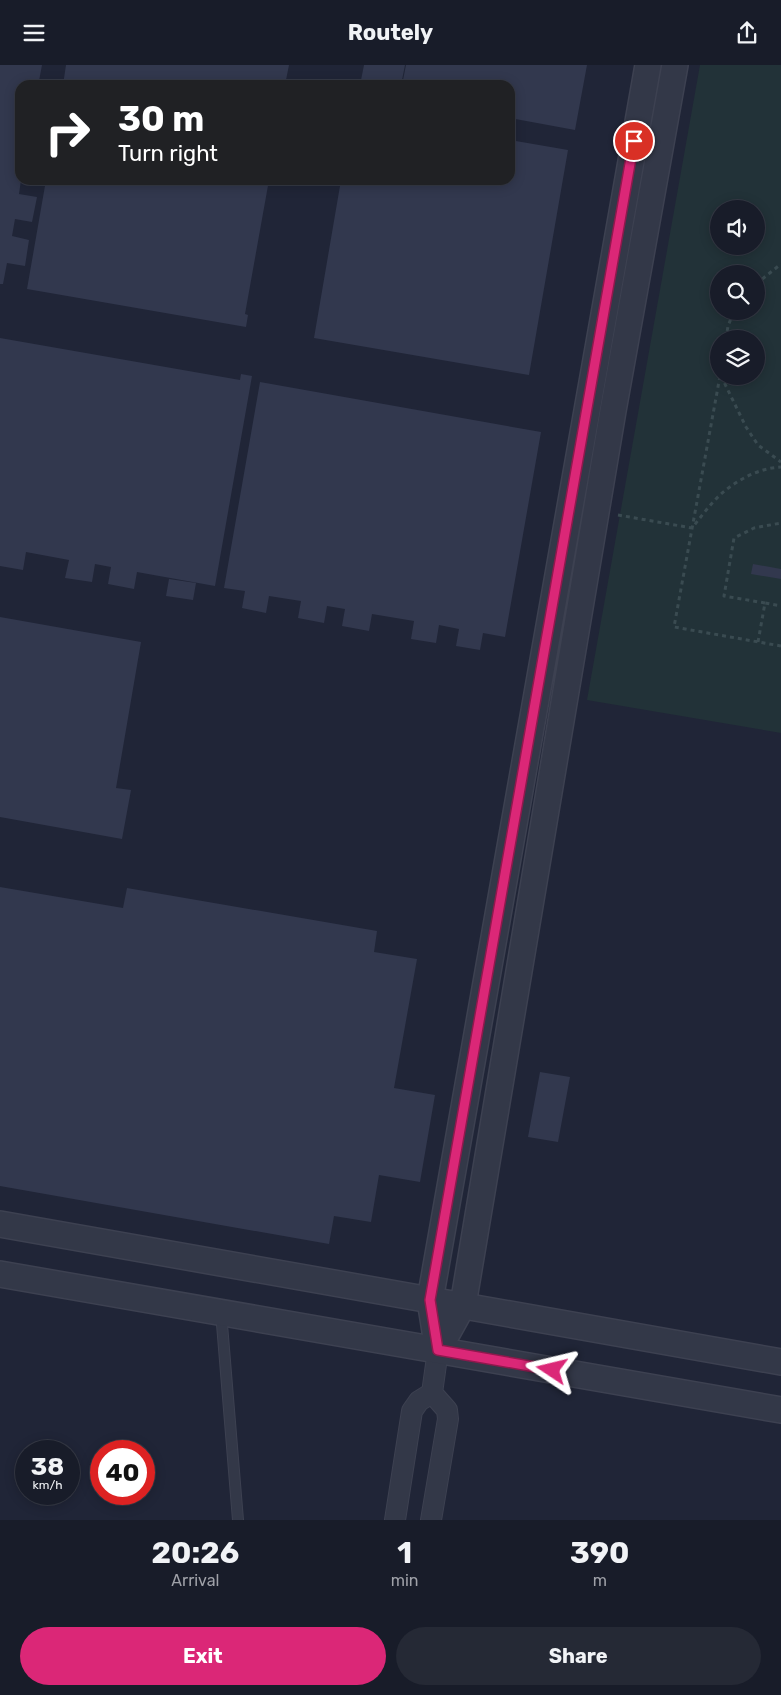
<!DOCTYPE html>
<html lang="en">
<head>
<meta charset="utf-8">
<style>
  :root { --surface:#181c29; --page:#252935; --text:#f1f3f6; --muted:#9fa1a8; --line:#363a46; --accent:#db2777 }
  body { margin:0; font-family:Rubik,sans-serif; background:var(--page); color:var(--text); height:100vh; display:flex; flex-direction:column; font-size:19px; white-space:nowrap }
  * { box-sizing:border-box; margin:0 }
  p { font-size:16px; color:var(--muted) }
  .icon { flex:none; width:28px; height:28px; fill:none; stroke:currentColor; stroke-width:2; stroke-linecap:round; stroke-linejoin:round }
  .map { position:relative; height:1455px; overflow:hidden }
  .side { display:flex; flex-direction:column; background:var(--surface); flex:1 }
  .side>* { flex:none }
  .banner { position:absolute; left:15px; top:15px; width:500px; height:105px; border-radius:15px; box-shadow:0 2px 12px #0003,0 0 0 1px var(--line); background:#202124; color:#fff; overflow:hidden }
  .tools { position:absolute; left:710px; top:135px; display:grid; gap:10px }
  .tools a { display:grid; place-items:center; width:55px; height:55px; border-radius:50%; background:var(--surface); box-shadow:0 2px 12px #0003,0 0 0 1px var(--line); font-size:25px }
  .speed { position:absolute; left:15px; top:1375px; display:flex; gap:10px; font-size:25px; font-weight:700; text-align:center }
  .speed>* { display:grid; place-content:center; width:65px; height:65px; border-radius:50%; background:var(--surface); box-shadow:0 2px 12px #0003,0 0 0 1px var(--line); line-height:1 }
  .speed small { font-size:12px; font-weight:400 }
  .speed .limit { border:8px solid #d22; background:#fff; color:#111 }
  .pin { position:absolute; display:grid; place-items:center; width:42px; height:42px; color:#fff; margin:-21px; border:2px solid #fff; border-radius:50%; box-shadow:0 1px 5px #0007 }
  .me { position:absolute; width:55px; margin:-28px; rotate:280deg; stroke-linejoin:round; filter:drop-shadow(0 0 4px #0008) }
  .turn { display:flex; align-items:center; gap:18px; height:105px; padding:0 20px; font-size:22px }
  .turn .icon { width:65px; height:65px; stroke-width:2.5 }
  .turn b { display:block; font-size:35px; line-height:42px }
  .eta { display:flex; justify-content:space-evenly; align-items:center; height:85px; text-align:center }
  .eta b { font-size:30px; font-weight:700; line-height:35px }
  .button { display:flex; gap:10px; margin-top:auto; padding:10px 20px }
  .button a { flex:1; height:58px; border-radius:30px; background:var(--accent); color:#fff; font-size:20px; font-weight:700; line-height:58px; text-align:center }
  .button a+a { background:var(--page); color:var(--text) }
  header { display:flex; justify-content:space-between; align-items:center; height:65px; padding:0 20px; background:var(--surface); font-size:22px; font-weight:700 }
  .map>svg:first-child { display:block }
  .green { fill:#223238; fill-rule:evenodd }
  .building { fill:#32384e }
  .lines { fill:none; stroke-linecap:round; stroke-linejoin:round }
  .service-casing { stroke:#3d4151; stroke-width:12 }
  .minor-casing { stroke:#3d4151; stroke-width:22 }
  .tertiary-casing { stroke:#3d4151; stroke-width:28 }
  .path { stroke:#3a4b51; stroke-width:3; stroke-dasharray:4 4; stroke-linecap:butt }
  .service { stroke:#333848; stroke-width:10 }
  .minor { stroke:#333848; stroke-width:20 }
  .tertiary { stroke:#333848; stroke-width:25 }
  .route-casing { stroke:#8e194d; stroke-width:12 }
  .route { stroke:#db2777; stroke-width:9 }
</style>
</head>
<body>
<header><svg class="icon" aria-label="menu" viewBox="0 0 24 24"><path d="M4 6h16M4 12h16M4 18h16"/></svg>Routely<svg class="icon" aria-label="share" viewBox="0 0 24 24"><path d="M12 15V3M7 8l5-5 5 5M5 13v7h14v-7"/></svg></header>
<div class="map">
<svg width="781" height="1455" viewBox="0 0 781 1455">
  <rect width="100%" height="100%" fill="#202537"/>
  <path class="green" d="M700 0H781V668L587 635ZM719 144H756V181H719ZM719 209H756V246H719ZM719 274H756V311H719Z"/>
  <path class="building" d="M0 0H42L39 16 56 19 20 20V115H21L19 129 37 132 32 157 15 154 12 171 29 175 25 201 7 198 3 219H0Z
    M66 0H289L285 20H63Z
    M364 0H405L401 20H360Z
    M406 0H587L575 65 510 53V20H402Z
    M510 75 568 85 529 310 314 273 341 115H510Z
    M46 115H269L245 249 248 250 246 262 27 224Z
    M0 273 240 315 241 309 252 311 215 521 137 507 134 524 108 519 111 502 95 499 92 517 65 513 69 495 26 487 23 505 0 501Z
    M260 317 541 367 505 572 483 568 480 585 456 581 459 564 439 560 436 578 411 574 414 556 372 549 369 566 342 561 345 544 327 541 324 558 298 553 301 536 269 531 266 548 242 543 245 526 224 523Z
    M753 499 781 504V514L751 509Z
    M169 514 196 518 193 535 166 531Z
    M0 552 141 577 116 723 131 725 122 774 0 752Z
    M0 822 123 843 127 823 377 866 374 887 417 894 394 1023 435 1030 420 1117 379 1110 371 1157 334 1151 329 1179 0 1121Z
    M540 1007 570 1012 558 1077 528 1072Z"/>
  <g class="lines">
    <g class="service-casing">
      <path id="service" d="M221 1247 238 1455"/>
    </g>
    <g class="minor-casing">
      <path id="minor" d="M395 1455 412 1346 419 1336 432 1328
        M431 1455 448 1354 447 1345 432 1328 438 1285"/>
    </g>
    <g class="tertiary-casing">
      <path id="tertiary" d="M0 1159 781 1297
        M0 1209 781 1345
        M438 1285 463 1240 613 346 675 0
        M438 1285 430 1235 648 0"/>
    </g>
    <path class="path" d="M756 219 781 199
      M726 274 728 261 734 246
      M720 311 674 562 781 581
      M721 311 746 362 758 380 781 397
      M618 450 692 463C701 452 710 439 721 429 737 415 759 403 781 402
      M765 538 724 531 734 473 754 463 781 458
      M758 577 765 538 781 541"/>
    <use href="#service" class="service"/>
    <use href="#minor" class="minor"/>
    <use href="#tertiary" class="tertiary"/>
  </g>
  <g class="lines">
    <g class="route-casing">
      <path id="route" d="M552 1305 438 1285 430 1235 634 76"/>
    </g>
    <use href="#route" class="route"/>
  </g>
</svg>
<div class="tools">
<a><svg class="icon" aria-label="sound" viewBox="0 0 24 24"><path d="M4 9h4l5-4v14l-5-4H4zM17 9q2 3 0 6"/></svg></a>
<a><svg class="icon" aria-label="search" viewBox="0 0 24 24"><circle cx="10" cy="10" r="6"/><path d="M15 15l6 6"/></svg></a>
<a><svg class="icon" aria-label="layers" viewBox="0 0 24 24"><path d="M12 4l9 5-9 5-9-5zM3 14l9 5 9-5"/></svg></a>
</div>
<div class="speed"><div>38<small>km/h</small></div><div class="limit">40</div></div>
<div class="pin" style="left:634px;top:76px;background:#d93025"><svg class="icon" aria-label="arrive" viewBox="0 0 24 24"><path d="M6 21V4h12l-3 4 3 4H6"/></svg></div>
<svg class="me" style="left:552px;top:1305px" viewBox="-20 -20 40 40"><path d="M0-17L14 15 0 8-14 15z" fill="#db2777" stroke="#fff" stroke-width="4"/></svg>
<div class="banner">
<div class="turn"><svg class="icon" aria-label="right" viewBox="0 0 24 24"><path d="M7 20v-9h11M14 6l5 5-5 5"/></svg><div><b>30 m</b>Turn right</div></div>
</div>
</div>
<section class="side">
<div class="eta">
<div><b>20:26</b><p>Arrival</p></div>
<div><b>1</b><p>min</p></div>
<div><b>390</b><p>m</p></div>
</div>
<div class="button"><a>Exit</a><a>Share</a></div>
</section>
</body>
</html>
